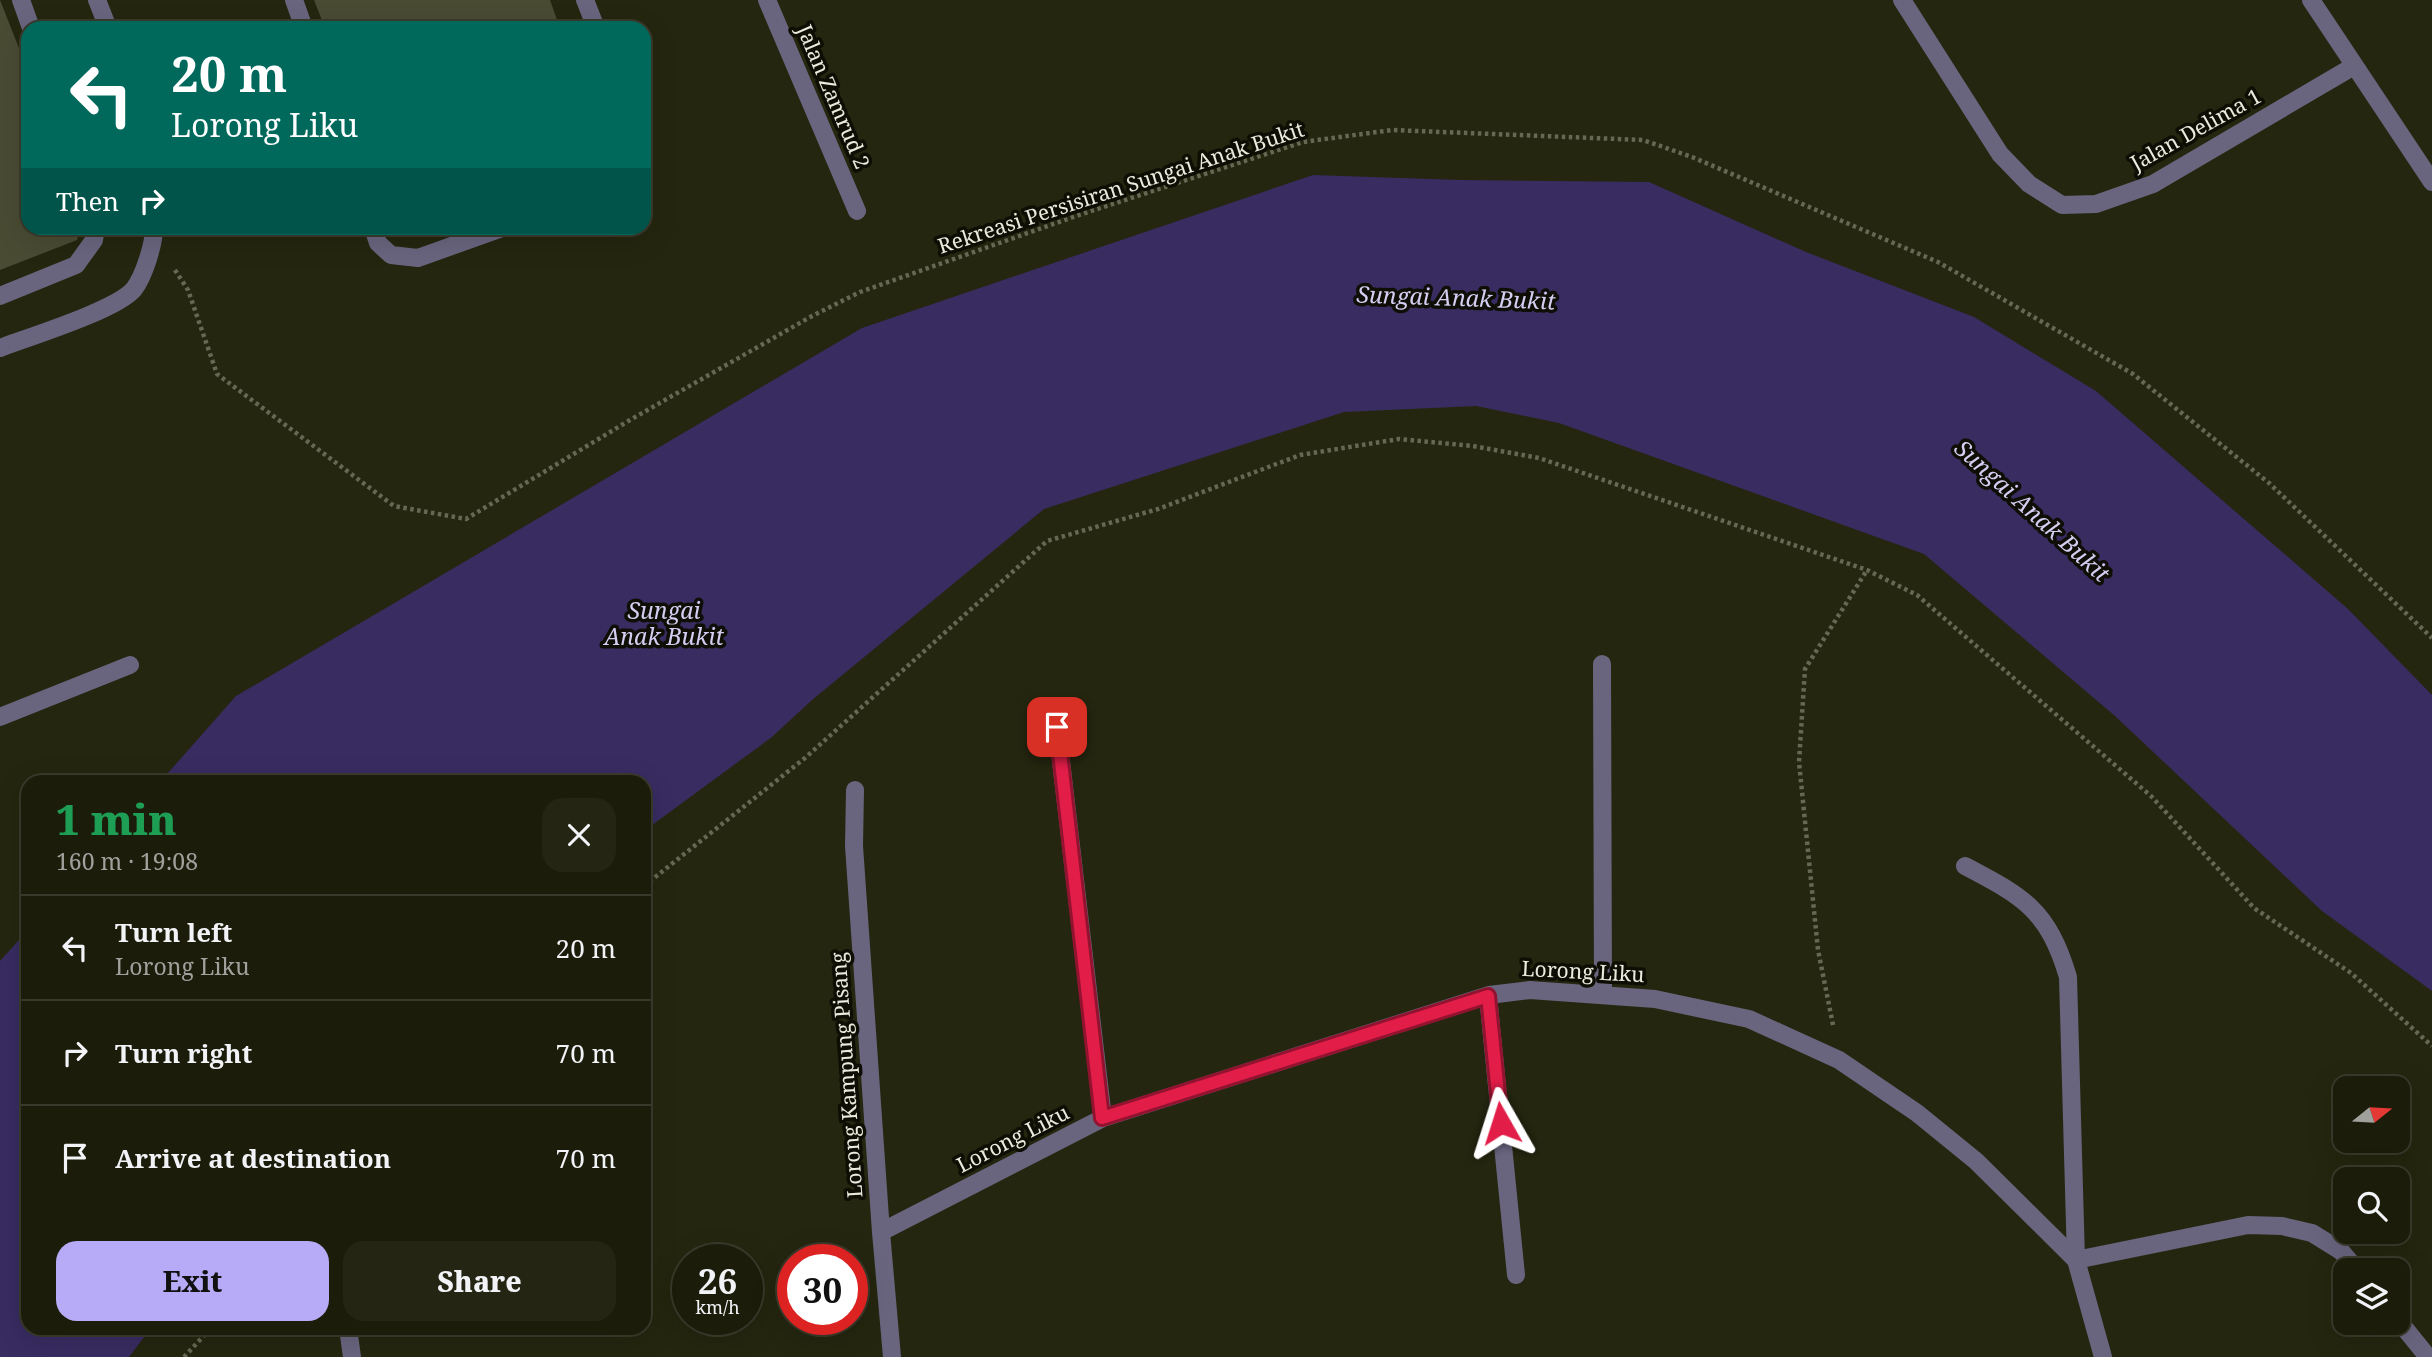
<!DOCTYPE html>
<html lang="en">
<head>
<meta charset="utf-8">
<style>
  :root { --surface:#1c1c0b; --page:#252514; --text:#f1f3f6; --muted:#a0a19d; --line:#3a3a2c; --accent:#b7abf7 }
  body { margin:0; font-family:"Noto Serif",serif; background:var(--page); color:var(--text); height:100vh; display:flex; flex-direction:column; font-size:26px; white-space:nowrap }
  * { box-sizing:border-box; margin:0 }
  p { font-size:23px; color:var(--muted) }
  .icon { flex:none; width:38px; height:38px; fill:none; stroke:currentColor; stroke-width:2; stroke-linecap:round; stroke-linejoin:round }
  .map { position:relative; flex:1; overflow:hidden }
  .panel { position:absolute; left:21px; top:775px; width:630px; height:560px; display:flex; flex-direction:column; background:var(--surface); border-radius:21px; box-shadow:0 7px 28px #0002,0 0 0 2px var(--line) }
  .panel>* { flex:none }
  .banner { position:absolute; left:21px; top:21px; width:630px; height:214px; border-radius:21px; box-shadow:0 7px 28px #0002,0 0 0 2px var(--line); background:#00695c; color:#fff; overflow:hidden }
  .needle { width:46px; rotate:72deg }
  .controls { position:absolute; left:2333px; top:1076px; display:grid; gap:14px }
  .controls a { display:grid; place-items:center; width:77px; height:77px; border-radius:14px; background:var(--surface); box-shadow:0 7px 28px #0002,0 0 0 2px var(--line); font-size:35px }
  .speed { position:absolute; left:672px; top:1244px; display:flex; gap:14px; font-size:35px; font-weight:700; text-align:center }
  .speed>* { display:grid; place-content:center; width:91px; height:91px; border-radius:50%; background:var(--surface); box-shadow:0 7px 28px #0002,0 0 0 2px var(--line); line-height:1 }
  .speed small { font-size:18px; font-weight:400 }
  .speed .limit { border:10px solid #d22; background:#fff; color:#111 }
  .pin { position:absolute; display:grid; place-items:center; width:60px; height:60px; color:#fff; margin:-30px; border-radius:14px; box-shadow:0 4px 10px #0006 }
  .me { position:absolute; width:77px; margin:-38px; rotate:354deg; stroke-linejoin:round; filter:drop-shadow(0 0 5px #0008) }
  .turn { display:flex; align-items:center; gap:24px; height:147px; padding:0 35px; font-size:32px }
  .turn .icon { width:91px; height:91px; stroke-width:2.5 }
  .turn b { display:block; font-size:49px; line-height:60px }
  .then { display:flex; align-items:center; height:66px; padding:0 35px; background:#0003; gap:14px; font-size:26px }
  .round { display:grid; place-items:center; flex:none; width:74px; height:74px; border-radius:21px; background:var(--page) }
  .summary { display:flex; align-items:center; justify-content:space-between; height:119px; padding:0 35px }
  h1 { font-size:42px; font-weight:800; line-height:52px; color:#1e9e55 }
  .cta { display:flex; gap:14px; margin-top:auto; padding:14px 35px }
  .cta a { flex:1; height:80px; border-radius:21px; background:var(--accent); color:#111; font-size:28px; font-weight:800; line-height:80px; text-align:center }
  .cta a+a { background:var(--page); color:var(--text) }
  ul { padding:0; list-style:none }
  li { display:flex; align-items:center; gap:21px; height:105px; padding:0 35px; border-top:2px solid var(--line) }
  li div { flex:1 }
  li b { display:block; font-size:26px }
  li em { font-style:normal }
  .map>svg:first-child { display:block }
  .water { fill:#382c61 }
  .building { fill:#4a4b33 }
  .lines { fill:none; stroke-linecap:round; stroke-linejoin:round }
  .path { stroke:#676854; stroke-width:4.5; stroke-dasharray:3.5 3.5; stroke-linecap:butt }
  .service { stroke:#69657f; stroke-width:18 }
  .minor { stroke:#69657f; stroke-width:18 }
  .route-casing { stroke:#92132f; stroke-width:18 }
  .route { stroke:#e11d48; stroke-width:12 }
  .labels { text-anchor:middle; stroke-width:7; stroke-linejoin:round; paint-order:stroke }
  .street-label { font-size:21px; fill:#eaebdd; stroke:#0e0e05 }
  .water-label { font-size:23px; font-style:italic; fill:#d4cff2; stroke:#0e0e05 }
</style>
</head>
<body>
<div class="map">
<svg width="2432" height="1357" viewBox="0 0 2432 1357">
  <rect width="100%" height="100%" fill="#25260f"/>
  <path class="water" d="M1313 175 1460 180 1649 182 1806 252 1974 317 2096 391 2348 609 2432 695V991L2322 911 2115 716 1924 554 1559 423 1476 406 1344 412 1044 509 812 700 772 737 644 831V782H160L236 696 862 328Z
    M28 930V1328H151L129 1357H0V961Z"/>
  <path class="building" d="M0 0 28 71V228H80L77 240 0 270Z
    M314 0H550L560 28H325Z"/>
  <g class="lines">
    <path class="path" d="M175 270 188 290 217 374 394 506 466 519 630 420 812 316 860 292 1079 215 1303 142 1392 130 1643 140 1692 157 1938 262 2133 374 2269 483 2432 638
      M644 886 805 758 1047 541 1158 509 1300 455 1399 439 1473 446 1539 458 1867 570 1917 595 2151 796 2254 908 2351 973 2432 1046
      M1833 1025 1818 950 1799 762 1805 669 1867 570
      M184 1357 211 1328"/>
    <path class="service" d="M294 0 304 28
      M585 0 596 28
      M373 228 378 243 391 255 418 258 502 228"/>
    <path class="minor" d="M21 0 31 28
      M97 0 108 28
      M767 0 857 211
      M1902 0 2000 154 2029 184 2062 205 2096 204 2153 184 2354 66
      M2311 0 2432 182
      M0 296 76 265 94 240 96 228
      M0 348C29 337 117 310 134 289 144 276 154 244 154 228
      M1602 664 1603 995
      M0 717 130 665
      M1057 727 1103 1118
      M855 790 854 846 881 1232 892 1357
      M1965 866C2024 897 2048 910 2068 977L2076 1260 2103 1357
      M1488 996 1516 1275
      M881 1232 1103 1118 1489 995 1530 990 1655 999 1749 1019 1839 1060 1917 1113 1976 1161 2076 1260
      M2076 1260 2248 1225 2282 1226 2312 1233 2341 1251 2357 1270
      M2398 1320 2428 1357
      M348 1328 352 1357"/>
  </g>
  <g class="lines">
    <g class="route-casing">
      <path id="route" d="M1057 727 1102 1118 1488 996 1501 1123"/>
    </g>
    <use href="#route" class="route"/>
  </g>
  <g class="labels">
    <g class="street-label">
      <text transform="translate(833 97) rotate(67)" y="7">Jalan Zamrud 2</text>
      <text transform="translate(2196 130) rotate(-29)" y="7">Jalan Delima 1</text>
      <text transform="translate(1121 188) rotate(-18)" y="7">Rekreasi Persisiran Sungai Anak Bukit</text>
      <text transform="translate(1583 972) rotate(3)" y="7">Lorong Liku</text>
      <text transform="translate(847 1075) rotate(-94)" y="7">Lorong Kampung Pisang</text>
      <text transform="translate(1013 1139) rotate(-27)" y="7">Lorong Liku</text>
    </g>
    <g class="water-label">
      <text transform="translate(1456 298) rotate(2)" y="8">Sungai Anak Bukit</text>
      <text transform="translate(2032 511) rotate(42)" y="8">Sungai Anak Bukit</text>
      <text x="664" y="619">Sungai<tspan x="664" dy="26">Anak Bukit</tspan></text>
    </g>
  </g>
</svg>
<div class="controls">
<a><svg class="needle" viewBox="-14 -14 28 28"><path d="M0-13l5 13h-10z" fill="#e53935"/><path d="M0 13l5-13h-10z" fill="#a0a19d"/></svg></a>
<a><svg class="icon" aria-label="search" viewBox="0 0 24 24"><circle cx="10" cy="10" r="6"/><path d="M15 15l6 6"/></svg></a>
<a><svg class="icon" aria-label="layers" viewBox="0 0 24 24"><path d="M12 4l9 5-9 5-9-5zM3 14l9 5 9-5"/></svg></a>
</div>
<div class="speed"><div>26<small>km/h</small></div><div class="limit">30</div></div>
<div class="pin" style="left:1057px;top:727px;background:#d93025"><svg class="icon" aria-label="arrive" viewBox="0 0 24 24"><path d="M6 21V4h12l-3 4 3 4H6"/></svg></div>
<svg class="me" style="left:1501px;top:1123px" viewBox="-20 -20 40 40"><path d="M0-17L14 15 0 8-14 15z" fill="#e11d48" stroke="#fff" stroke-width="4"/></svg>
<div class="banner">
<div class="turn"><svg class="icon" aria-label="left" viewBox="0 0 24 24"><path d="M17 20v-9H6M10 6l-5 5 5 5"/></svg><div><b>20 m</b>Lorong Liku</div></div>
<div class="then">Then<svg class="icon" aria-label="right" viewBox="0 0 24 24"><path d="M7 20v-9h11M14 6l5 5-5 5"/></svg></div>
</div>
<section class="panel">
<div class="summary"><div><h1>1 min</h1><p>160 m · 19:08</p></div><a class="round"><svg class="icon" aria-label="close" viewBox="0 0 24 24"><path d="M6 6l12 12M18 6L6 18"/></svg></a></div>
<ul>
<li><svg class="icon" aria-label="left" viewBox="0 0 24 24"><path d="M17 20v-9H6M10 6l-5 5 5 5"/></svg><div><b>Turn left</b><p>Lorong Liku</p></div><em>20 m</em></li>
<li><svg class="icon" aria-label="right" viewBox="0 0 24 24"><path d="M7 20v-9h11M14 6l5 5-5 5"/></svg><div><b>Turn right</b></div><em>70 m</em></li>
<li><svg class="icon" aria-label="arrive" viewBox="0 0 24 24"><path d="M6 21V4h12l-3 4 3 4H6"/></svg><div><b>Arrive at destination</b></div><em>70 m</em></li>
</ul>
<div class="cta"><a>Exit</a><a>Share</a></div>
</section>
</div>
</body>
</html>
